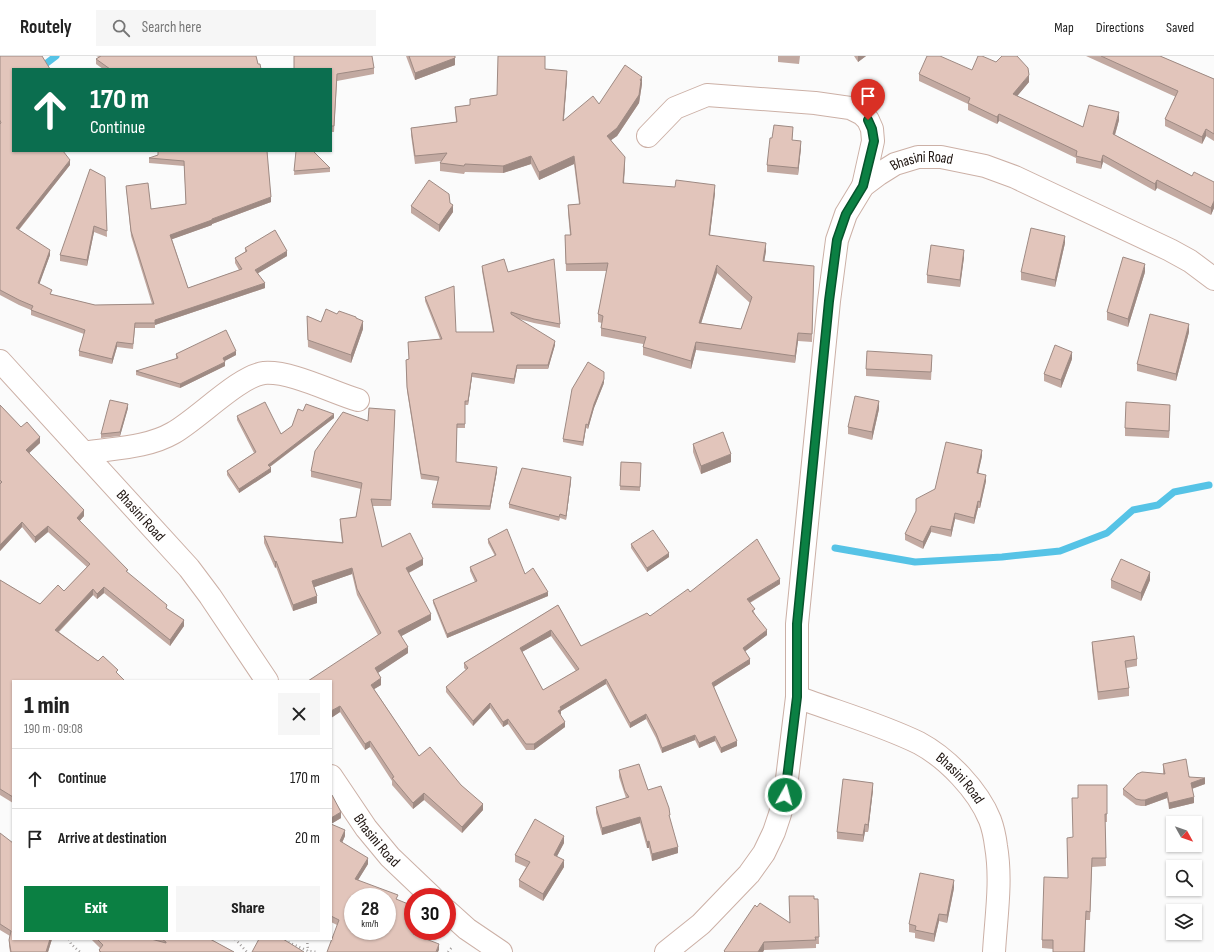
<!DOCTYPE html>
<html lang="en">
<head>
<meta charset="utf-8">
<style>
  :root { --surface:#fff; --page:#f6f6f6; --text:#222; --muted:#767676; --line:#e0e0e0; --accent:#0b8043 }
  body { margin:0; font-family:"Sofia Sans Condensed",sans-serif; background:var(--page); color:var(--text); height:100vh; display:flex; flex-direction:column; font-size:15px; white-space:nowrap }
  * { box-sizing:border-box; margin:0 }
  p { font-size:13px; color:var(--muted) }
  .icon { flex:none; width:22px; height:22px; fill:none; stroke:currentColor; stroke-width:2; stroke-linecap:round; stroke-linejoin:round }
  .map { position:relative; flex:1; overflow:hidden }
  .panel { position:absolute; left:12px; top:624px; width:320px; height:260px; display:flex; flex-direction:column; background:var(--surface); border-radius:0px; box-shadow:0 1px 3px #0004 }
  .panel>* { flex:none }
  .hud { position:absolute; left:12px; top:12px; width:320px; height:84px; border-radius:0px; box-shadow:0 1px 3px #0004; background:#0b6e4f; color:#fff; overflow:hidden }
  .needle { width:26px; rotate:130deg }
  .buttons { position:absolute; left:1166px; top:760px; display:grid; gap:8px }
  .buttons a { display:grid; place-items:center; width:36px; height:36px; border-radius:0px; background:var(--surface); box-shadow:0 1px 3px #0004; font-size:20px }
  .speed { position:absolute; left:344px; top:832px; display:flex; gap:8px; font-size:20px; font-weight:700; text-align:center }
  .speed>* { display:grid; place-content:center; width:52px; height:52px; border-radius:50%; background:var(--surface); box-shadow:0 1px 3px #0004; line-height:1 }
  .speed small { font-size:10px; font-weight:400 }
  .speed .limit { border:6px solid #d22; background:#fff; color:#111 }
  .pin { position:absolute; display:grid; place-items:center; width:34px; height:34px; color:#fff; margin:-41px -17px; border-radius:50% 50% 50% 0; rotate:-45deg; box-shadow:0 0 4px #0007 }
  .pin .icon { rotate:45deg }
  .me { position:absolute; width:44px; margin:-22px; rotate:7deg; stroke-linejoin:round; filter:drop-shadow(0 0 3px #0008) }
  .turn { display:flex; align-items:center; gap:14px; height:84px; padding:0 12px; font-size:18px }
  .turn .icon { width:52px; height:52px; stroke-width:2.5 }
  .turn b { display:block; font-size:28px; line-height:34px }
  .round { display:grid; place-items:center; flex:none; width:42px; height:42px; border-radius:0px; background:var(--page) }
  .head { display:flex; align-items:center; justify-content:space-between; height:68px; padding:0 12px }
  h1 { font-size:24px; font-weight:800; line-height:30px }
  .cta { display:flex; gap:8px; margin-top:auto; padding:8px 12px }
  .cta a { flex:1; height:46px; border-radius:0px; background:var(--accent); color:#fff; font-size:16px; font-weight:800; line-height:46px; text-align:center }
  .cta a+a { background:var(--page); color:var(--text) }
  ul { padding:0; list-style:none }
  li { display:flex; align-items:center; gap:12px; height:60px; padding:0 12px; border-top:1px solid var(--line) }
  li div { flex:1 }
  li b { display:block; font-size:15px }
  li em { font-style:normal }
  header { display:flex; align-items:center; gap:24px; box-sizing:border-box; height:56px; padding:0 20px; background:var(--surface); border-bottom:1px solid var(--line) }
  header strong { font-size:19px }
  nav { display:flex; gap:22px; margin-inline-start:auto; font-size:14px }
  .search { width:280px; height:36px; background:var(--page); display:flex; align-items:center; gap:10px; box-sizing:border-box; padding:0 14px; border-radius:0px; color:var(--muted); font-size:15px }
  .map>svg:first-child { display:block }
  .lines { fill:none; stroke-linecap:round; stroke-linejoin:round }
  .stream { stroke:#56c3e6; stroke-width:7 }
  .minor-casing { stroke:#ccb0a6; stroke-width:24 }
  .path { stroke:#9d9998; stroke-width:2.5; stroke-dasharray:1 3; stroke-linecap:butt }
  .minor { stroke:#fff; stroke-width:22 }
  .wall { fill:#c2a9a1; fill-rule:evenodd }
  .shaded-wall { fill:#9e8a83 }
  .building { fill:#e2c5bb; stroke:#9e8a83; fill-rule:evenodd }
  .route-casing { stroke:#07532c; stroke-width:10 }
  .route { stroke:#0b8043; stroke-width:7 }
  .labels { text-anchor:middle; stroke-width:3; stroke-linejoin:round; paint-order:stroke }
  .street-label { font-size:15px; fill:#1f1511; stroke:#fbfbfb }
</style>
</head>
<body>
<header>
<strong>Routely</strong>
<div class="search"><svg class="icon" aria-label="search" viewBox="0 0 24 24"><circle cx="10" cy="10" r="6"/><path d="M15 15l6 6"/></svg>Search here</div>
<nav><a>Map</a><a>Directions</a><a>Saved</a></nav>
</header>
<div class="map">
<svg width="1214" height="896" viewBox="0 0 1214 896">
  <rect width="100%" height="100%" fill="#fbfbfb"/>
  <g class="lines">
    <path class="stream" d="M39 13 56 0
      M835 492 915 506 1002 501 1060 495 1107 477 1133 454 1158 449 1174 436 1209 429"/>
    <g class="minor-casing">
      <g id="minor">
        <path d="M648 80 675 52 707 39 815 47 850 52 862 58 868 64 872 73 873 85 863 130"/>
        <path id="s1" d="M0 305 189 512 210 540 267 625"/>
        <path d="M84 397C113 392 147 392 173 377 198 363 239 320 264 317 292 315 331 336 358 344"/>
        <path id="s2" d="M797 641C837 656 880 668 919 687 947 702 978 734 990 764 993 772 995 782 996 790 1002 825 996 861 994 896"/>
        <path id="s3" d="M331 720 366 772 390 801 432 841"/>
        <path d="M447 855 467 873 501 896"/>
        <path id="s4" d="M666 896 701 868 749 818 764 797 774 776 780 758 785 739 797 641V568L829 245 837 184 846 158 863 130 879 118 895 108 918 101H941L985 110 1015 121 1170 194 1190 205 1214 223"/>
      </g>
    </g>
    <path class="path" d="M69 883 71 888 80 896
      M235 883 247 896
      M281 883 308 895 318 896
      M307 883 308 895
      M448 896 453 890"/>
    <use href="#minor" class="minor"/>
  </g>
  <path class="wall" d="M0 0 13 95 70 109 19 174 50 199 39 228 52 239 95 249 152 248 131 180 126 130 151 153 186 148 184 110 149 107V102L267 95 271 146 212 168V169L172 183 188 232 239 214 235 207V202L245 196V192L287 200 258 217 265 232 155 269V272H135L133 293 117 291 112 308 79 300V295L84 278 31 259V254L19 249 0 239Z
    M96 0H256L258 8 261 13H103L96 8V3L99 1Z
    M406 0H455V9L415 24Z
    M778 0H800L799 8 778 6Z
    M854 0H866L858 6Z
    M1086 0H1160L1214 23V85L1206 80 1202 88 1165 70V63L1176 41Z
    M374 12V18L337 25 334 76H331V13Z
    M545 13 567 23 564 64 642 28 639 47 617 80 611 84 625 108 624 128 715 137 710 179 766 195 764 205 814 210 812 286 798 285 795 307 696 294 691 313 643 299V288L601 280V272L602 267 598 266V258L607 215H566L565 179H570L568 157V149L579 148 574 108 539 124 531 108 503 117 465 116 464 118 440 115V107L441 105 415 108 411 79V72L456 66 455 51 470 49V43L497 39ZM717 217 750 247 741 273 701 267Z
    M972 14 1029 26 1017 40 1083 71 1119 64 1115 79 1192 120 1214 126V152L1211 159 1157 132 1155 135 1103 106 1101 113 1076 107V102L999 65 997 68 968 54V48L919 25V18Z
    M793 78 792 84 801 92 798 119 767 116V109L772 82Z
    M296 95 330 112V116L294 119Z
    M105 121 107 181 94 176 87 210 60 205V199Z
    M450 147 453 156 439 176 411 157V150Z
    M1065 187 1055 231 1021 224V216Z
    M964 201 960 231 927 227V219Z
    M482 210 508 216 560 268V272L534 267 519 263 555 289 548 313H517L514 328 472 321 468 349H465V372H457L456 406 497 415 490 454 432 452V448L438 425 421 423 407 335 406 304 409 303 408 286 440 283 425 245V241L456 276H493L482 215Z
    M1145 216 1128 271 1107 264V256Z
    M337 258 356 262 363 273 351 307 308 291 307 260 321 266Z
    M1189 276 1176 325 1137 315V308Z
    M176 298 236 299 224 305 225 310 180 332 136 319V315L176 303Z
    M1072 303 1061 332 1044 325V318Z
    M932 306 931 324 866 320V313Z
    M604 327 594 352 588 373 586 372 583 390 563 386V383Z
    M0 349 21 371 40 387 29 397 84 460 79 465 128 517 167 553 184 570 170 590 104 537 97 543 93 539 59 576 98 605 118 614 13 625V747L0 739V524L40 548 64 535 87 511 48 476 35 487 22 471 0 495Z
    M128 352 120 380 101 382V378Z
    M879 353 872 384 848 378V371Z
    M395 354 391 450H372L382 491 423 509 409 517 431 564 401 580 408 597 377 617 381 629 374 633 419 700 461 729 483 754 462 777 424 744 413 753 392 729V725L370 691 365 694 340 656 331 662 378 579 357 539 352 518 314 531 317 547 293 555 276 511 275 512 264 487V480L342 486 340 469V463L356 461 361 433 311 421V415Z
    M303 355 334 362 270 411 271 416 239 437 227 419V415L254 397 237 364V360L281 378 292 370Z
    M1170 356 1169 382 1125 380V372Z
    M693 388 731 406 701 418 693 396Z
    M982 400 978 417 986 425 980 452H978L974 468 955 463 951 481 931 476 923 493 905 484V478L935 433Z
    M621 406 641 407 640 435 620 434Z
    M571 425 566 464 560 462 559 465 509 452V448Z
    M488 483 548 540 447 582 433 547V544L475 526 470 515V511L495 500 488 487Z
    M631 488 669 501 647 516 631 492Z
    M1111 524H1150L1141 545 1111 532Z
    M780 528 750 547 755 558 767 579 745 595 750 608 714 631 737 690 721 697 715 685 699 692 695 684 662 697 656 682 646 663 630 672 606 628 561 655V658L560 659 565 671 534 694H526L508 668 503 671 490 652 473 670 446 636V631L466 614 464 612V607L558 549 581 590 650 560 690 536ZM551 580 576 615 543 634 522 596Z
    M1092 586 1137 603V610L1126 612 1129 632V640L1098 644 1092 594Z
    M1163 708 1205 728 1192 733 1194 747 1169 753 1167 742 1145 750H1141L1136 749 1123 739V733L1163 718Z
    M619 714 670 764 678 797 652 805 649 792H647L640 767 602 779 596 757V751L626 742 619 721Z
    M1107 729V766H1105L1106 810 1092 811 1090 864H1086L1085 896H1053V893L1042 892V884L1068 822 1078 742Z
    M873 734 868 776H865L863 786 837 783V776Z
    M331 739 341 762 331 768 345 780 342 787 368 808 358 824 398 844 413 875H416L415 879 439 894 337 869 331 866Z
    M0 777 13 883H52L48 896H10L9 890V884L10 880 0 874Z
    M564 787 557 800 564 811 543 845 519 831V824L526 811 515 806V799Z
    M954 832 947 867 939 865 934 886 915 882V877L909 876V868Z
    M789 840 818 843 819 888H816V892L764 894 763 896H724V895L790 867Z
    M91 883H151L154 884 153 883H213L212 884 234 896H99V894L100 892Z"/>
  <path class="shaded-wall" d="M858 0H866L858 6Z
    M455 2V9L415 24V17Z
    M567 15V23L563 72V65Z
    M1029 19V26L1013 45V38Z
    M642 21V28L639 47 617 80 607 87V80Z
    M1119 56V64L1113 85V78Z
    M999 58V65L997 68V61Z
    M1206 73V80L1202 88V81Z
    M801 85V92L798 119V112Z
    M1103 99V106L1101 113V106Z
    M531 100V108L503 117V110Z
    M574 100V108L539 124V116Z
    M625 101V108L623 135V127Z
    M70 104V109L16 177V172Z
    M1157 124V132L1155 135V128Z
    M715 129V137L709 186V179Z
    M271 141V146L212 168V169L170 184V179Z
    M1214 145V152L1211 159V152Z
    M453 149V156L439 176V169Z
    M94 170V176L87 210V204Z
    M1065 180V187L1055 231V224Z
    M766 187V195L763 213V205Z
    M50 194V199L38 232V227Z
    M964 194V201L960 231V224Z
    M287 195V200L255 219V214Z
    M1145 208V216L1128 271V263Z
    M717 209V217L699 274V267Z
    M265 227V232L155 269V264Z
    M363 265V273L351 307V299Z
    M1189 268V276L1176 325V318Z
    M798 277V285L795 307V300Z
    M555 285V289L548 313V309Z
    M117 286V291L112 308V303Z
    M696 286V294L691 313V305Z
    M236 295V299L223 306V302Z
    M1072 296V303L1061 332V324Z
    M225 306V310L180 332V328Z
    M517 309V313L514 328V323Z
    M472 317V321L468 349V345Z
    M604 323V327L594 352 588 373V369L594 348Z
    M879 345V353L872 384V376Z
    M128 348V352L120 380V376Z
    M1170 349V356L1169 382V375Z
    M334 358V362L268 412V409Z
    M586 368V372L583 390V386Z
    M40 381V387L26 400V394Z
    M982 394V400L977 423V417Z
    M731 398V406L701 418V410Z
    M497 411V415L490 454V450Z
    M271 412V416L239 437V433Z
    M986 419V425L980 452V446Z
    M571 421V425L566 464V460Z
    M978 445V452L974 468V462Z
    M84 454V460L77 468V462Z
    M955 457V463L951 481V474Z
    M22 466V471L0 495V489Z
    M48 470V476L35 487V481Z
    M931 470V476L923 493V486Z
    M669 497V501L647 516V512Z
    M423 503V509L406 518V512Z
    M276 505V511L275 512V506Z
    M352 512V518L312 532V525Z
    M1150 516V524L1141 545V537Z
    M780 523V528L747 548V543Z
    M104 531V537L97 543V538Z
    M93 533V539L55 579V574Z
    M548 536V540L447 582V578Z
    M317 540V547L293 555V549Z
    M431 558V564L398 582V575Z
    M184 564V570L170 590V584Z
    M551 574V580L520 597V592Z
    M767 574V579L743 597V592Z
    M408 591V597L375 619V612Z
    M750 603V608L712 632V627Z
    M381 622V629L371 635V629Z
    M606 623V628L561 655V658L558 660V655L560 651Z
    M490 647V652L473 670V665Z
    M340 650V656L331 662V655Z
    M646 658V663L630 672V667Z
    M508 663V668L503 671V666Z
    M565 666V671L534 694V688Z
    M695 679V684L662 697V692Z
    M715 680V685L699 692V687Z
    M370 685V691L365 694V688Z
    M737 685V690L721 697V692Z
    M1205 722V728L1191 733V727Z
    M873 727V734L868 776V769Z
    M1167 736V742L1145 750V744Z
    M424 737V744L413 753V747Z
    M1194 741V747L1169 753V747Z
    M483 748V754L462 777V771Z
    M341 756V762L331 768V762Z
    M640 761V767L602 779V772Z
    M865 768V776L863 786V779Z
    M345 774V780L340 791V785Z
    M564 780V787L554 806V799Z
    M649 785V792H647V786Z
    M678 791V797L652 805V798Z
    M368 802V808L355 829V823Z
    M564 804V811L543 845V838Z
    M954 824V832L947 867V859Z
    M939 858V865L934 886V878Z
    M414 875H416L413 884V878Z
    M50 883H52L48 896H46Z
    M764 886V894L763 896H758Z
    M439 888V894L438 896H436Z"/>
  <path class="building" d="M0 0H42L50 13H13V95H63L70 104 16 172 50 194 38 227 52 234 50 238 95 249 154 248 131 175 126 130 148 127 151 153 186 148 184 105 149 102 158 99V95H267L271 141 212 163V164L170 179 188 232 242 213 235 202 247 195 245 192 275 174 287 195 255 214 265 227 155 264V267H135L133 288 117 286 112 303 79 295 85 274 31 254 33 250 19 244 0 234V68L1 67 0 64Z
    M101 0H256L258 8H260L261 13H110L96 3Z
    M294 0H372L374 12 337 18 334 70H331V13H294Z
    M409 0H455V2L415 17Z
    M498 0H545V13L567 15 563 65 593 40 599 48 625 9 642 21 640 24 641 25 639 39 617 72 607 80 625 101 623 127 675 131 676 124 715 129 709 179 766 187 763 205 814 210 812 278 798 277 795 300 696 286 691 305 643 291 646 281 601 272 603 260 598 258 608 207 566 208 565 179H571L568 149 580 148 574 100 539 116 531 100 503 110 465 108 464 110 440 107 447 97 415 100 411 72 457 66 455 51 470 49V43L497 39ZM717 209 752 241 741 273 699 267Z
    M927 0H940L972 14 978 0H982L996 6 1002 0H1017L1028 12 1029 19 1013 38 1083 71 1089 49 1119 56 1113 78 1192 120 1194 116 1214 126V145L1211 152 1157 124 1155 128 1103 99 1101 106 1076 100 1077 95 999 58 997 61 968 47 970 42 919 18Z
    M1101 0H1160L1214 23V78L1206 73 1202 81 1165 63 1178 35Z
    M774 69 793 71 792 84 801 85 798 112 767 109 770 82H772Z
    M296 95H313L330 112 294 115Z
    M90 113 105 121 107 175 94 170 87 204 60 199Z
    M429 124 449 138 450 147 453 149 439 169 411 150Z
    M1031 172 1065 180 1055 224 1021 216Z
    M931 189 964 194 960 224 927 219Z
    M1123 201 1145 208 1128 263 1107 256Z
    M504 203 508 216 554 203 560 268 534 263 511 256V258L555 285 548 309H517L514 323 472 317 468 345H465V368H457L456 406 497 411 490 450 432 448 439 421 421 418 407 331 406 304 409 303 408 286 442 283 425 241 454 230 456 276H494L482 210Z
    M326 253 337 258 339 255 356 261V262L363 265 351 299 308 284 307 260 321 266Z
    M1150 258 1189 268 1176 318 1137 308Z
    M226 274 236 295 223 302 225 306 180 328 136 315 178 302 176 298Z
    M1055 289 1072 296 1061 324 1044 318Z
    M867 295 932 299 931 316 866 313Z
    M588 306 604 316V323L594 348 588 369 586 368 583 386 563 383 572 333Z
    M855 340 879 345 872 376 848 371Z
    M110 344 128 348 120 376 101 378Z
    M265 346 281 378 292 370 298 353 303 355 306 348 334 358 268 409 271 412 239 433 227 415 256 396 237 360Z
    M1126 346 1170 349 1169 375 1125 372Z
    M0 349 21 371 27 366 40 381 26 394 84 454 77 462 128 514 126 515 167 549 166 552 184 564 170 584 104 531 97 538 93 533 55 574 98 605 103 600 118 614 116 616 125 625H13V741L0 733V524L40 548 58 529 64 535 90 508 48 470 35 481 22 466 0 489V428L2 426 0 424Z
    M369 352 395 354 391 444 371 443 382 491 410 477 423 503 406 512 431 558 398 575 408 591 375 612 381 622 371 629 419 700 430 691 461 729 483 748 462 771 424 737 413 747 392 722 394 721 370 685 365 688 340 650 331 655V625H308L381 577 357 533 352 512 312 525 317 540 293 549 276 505 275 506 264 480 343 487 340 463 356 461 362 427 311 415 315 395 343 356 368 365Z
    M723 376 731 398 701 410 693 388Z
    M946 386 982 394 977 417 986 419 980 446 978 445 974 462 955 457 951 474 931 470 923 486 905 478 916 455V443L935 433Z
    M621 406 641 407 640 431 620 430Z
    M522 412 571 421 566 460 560 458 559 461 509 448Z
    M507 473 525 518 533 512 548 536 447 578 433 544 477 525 470 511 496 499 488 483Z
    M653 474 669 497 647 512 631 488Z
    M757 483 780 523 747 543 755 553 752 555 767 574 743 592 750 603 712 627 737 685 721 692 715 680 699 687 695 679 662 692 656 677 646 658 630 667 606 623 560 651 561 653 558 655 565 666 534 688H526L508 663 503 666 490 647 473 665 446 631 468 612 464 607 558 549 581 590 647 557 650 560 688 533 690 536ZM551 574 579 613 543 634 520 592Z
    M1121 503 1150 516 1141 537 1111 524Z
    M1134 580 1137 603 1125 605 1129 632 1098 636 1092 586Z
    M1186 703 1189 721 1205 722 1191 727 1194 741 1169 747 1167 736 1145 744H1141L1136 743 1123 733 1137 718 1142 716 1165 718 1163 708Z
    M639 708 648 734 661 730 669 752 670 759H669L678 791 652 798 649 785 647 786 640 761 602 772 596 751 629 741 625 735 619 714Z
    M843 723 873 727 868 769 865 768 863 779 837 776Z
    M1078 729H1107V758H1105L1106 802H1092L1090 856 1086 855 1084 896H1053V884H1042L1044 821 1068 822 1067 782 1073 781 1072 742H1078Z
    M331 739H332L341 756 331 762Z
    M535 763 564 780 554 799 564 804 543 838 519 824 530 806 515 799Z
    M331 768 345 774 340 785 368 802 355 823 398 839 396 843 413 850V875H414L413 878 439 888 436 896H327L339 864 331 860ZM353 841H387V875H353Z
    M0 777 13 787V883H50L46 896H11L9 884 11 875 0 868Z
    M920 817 954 824 947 859 939 858 934 878 915 874 916 870 909 868Z
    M789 840H814V843H818L819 881H815L816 884 764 886 758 896H725L724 895 755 849 757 851 760 847 790 867Z
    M97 883H151L166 887V886L162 883H210L234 896H101L99 894 103 889Z
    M259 883H283L304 896H252Z"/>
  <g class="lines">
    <g class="route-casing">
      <path id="route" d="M785 739 797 641V568L829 245 837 184 846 158 863 130 874 85 872 73 868 64"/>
    </g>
    <use href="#route" class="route"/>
  </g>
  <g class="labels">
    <g class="street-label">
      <text dy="5" stroke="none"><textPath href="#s4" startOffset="886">Bhasini Road</textPath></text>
      <text dy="5" stroke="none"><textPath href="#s1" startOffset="209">Bhasini Road</textPath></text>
      <text dy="5" stroke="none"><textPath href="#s2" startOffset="185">Bhasini Road</textPath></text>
      <text dy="5" stroke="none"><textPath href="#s3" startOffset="79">Bhasini Road</textPath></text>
    </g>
  </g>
</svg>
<div class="buttons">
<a><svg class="needle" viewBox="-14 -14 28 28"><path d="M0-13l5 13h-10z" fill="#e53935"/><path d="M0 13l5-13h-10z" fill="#767676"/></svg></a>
<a><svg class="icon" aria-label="search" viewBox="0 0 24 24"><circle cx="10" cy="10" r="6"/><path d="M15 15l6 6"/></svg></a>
<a><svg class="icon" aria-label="layers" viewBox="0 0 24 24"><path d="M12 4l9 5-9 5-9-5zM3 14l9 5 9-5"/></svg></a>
</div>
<div class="speed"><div>28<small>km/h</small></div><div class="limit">30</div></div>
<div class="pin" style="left:868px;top:64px;background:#d93025"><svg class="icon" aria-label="arrive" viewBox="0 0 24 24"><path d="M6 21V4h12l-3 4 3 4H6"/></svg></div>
<svg class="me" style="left:785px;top:739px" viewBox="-20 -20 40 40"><circle r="17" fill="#0b8043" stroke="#fff" stroke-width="3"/><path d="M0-11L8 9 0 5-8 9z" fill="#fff"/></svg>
<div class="hud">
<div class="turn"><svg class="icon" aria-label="ahead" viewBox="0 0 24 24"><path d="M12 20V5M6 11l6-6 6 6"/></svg><div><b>170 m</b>Continue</div></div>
</div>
<section class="panel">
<div class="head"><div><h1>1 min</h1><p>190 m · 09:08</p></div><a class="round"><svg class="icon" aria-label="close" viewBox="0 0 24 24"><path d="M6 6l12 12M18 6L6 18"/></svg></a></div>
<ul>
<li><svg class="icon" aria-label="ahead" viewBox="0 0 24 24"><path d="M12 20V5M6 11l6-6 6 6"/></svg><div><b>Continue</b></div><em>170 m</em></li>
<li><svg class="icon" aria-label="arrive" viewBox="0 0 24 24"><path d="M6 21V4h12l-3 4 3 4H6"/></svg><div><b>Arrive at destination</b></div><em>20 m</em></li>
</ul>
<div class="cta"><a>Exit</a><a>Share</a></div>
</section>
</div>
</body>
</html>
